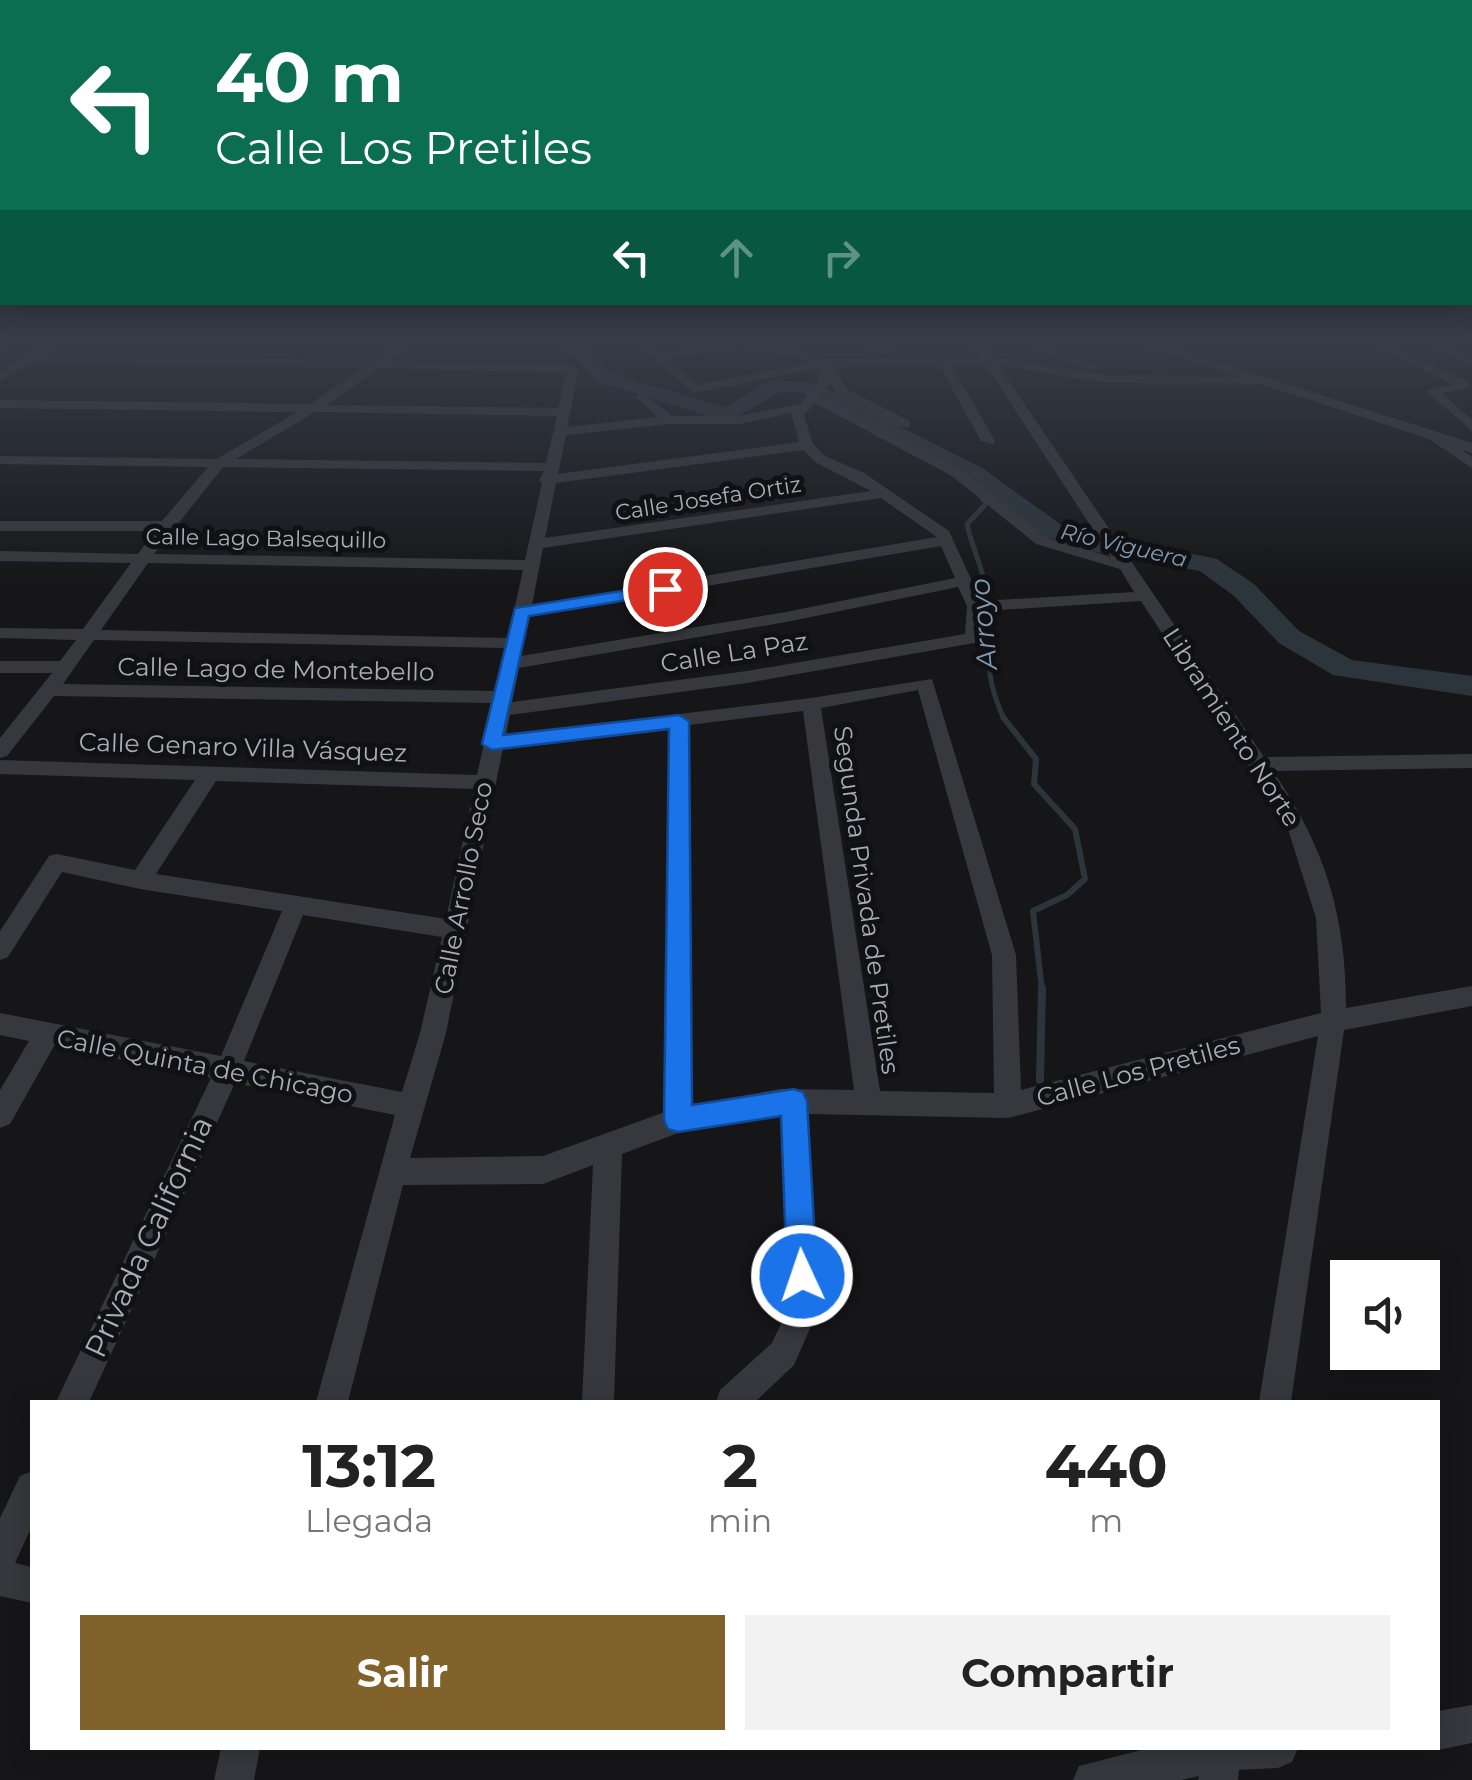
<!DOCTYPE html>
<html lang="es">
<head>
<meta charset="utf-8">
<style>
  :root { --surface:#fff; --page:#f2f2f2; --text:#222; --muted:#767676; --accent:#80622a }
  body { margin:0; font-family:Montserrat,sans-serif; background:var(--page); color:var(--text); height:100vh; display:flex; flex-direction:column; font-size:38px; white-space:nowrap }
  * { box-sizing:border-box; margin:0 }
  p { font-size:32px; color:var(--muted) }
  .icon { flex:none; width:55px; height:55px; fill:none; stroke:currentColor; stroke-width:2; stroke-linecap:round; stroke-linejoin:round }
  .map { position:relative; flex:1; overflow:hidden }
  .panel { position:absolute; left:30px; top:1400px; width:1410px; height:350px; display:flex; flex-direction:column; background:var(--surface); border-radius:0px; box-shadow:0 5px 25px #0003 }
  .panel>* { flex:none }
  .top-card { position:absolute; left:0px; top:0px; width:1472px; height:305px; box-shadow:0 5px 25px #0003; background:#0b6e4f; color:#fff; overflow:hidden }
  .buttons { position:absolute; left:1330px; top:1260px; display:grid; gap:20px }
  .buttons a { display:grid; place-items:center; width:110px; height:110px; border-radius:0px; background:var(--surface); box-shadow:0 5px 25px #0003; font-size:50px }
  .pin { position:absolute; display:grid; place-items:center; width:85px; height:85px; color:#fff; margin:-42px; border:5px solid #fff; border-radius:50%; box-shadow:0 2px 10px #0007 }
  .me { position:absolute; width:110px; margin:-55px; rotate:357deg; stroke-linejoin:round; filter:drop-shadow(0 0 8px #0008) }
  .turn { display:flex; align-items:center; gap:35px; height:210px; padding:0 50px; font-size:45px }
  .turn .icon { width:130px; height:130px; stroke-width:2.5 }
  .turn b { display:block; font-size:70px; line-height:85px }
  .lanes { display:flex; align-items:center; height:95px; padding:0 50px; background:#0003; justify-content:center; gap:50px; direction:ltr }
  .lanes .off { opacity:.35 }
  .eta { display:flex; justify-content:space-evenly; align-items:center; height:170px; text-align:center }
  .eta b { font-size:60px; font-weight:700; line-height:70px }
  .button { display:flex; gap:20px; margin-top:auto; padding:20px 50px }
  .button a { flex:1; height:115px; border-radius:0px; background:var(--accent); color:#fff; font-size:40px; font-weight:700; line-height:115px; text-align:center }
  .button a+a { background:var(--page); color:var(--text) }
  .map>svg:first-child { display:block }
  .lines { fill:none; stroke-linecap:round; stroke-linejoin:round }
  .stream-far3 { stroke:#2c353c; stroke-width:4 }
  .stream-far2 { stroke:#2c353c; stroke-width:5 }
  .stream-far1 { stroke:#2c353c; stroke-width:6 }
  .stream { stroke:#2c353c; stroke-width:8 }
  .river { fill:#2c353c; fill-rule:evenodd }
  .minor { fill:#37383d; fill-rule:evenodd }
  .tertiary { fill:#37383d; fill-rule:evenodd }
  .route { fill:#1a73e8; stroke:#114b97; stroke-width:2.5 }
  .labels { text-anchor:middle; stroke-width:10; stroke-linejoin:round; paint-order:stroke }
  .far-street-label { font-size:22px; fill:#a8adb8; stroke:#111113 }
  .far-water-label { font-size:22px; font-style:italic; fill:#7f9bb3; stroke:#111113 }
  .street-label { font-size:25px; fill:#a8adb8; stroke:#111113 }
  .water-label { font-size:28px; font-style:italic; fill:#7f9bb3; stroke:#111113 }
  .near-street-label { font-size:30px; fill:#a8adb8; stroke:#111113 }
</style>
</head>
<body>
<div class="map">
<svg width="1472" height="1780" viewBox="0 0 1472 1780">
  <rect width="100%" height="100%" fill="#161618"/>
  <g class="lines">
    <path class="stream-far3" d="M983 507 986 504 979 494 994 488"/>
    <path class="stream-far2" d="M985 505 967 524C972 548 982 564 986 591 992 643 980 668 1004 719"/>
    <path class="stream-far1" d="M1003 717 1036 759 1034 784 1075 829 1085 879 1067 895 1033 911 1042 990"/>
    <path class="stream" d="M1040 1080 1042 988"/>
    <path class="river" d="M557 340H578L610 373 725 407 771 380 814 383 984 469 1064 527 1217 559 1254 584 1299 631 1352 660 1472 676V696L1333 675 1279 643 1234 596 1200 571 1091 551 1046 537 968 479 802 393 782 391 728 422 596 381Z"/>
    <path class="minor" d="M0 340H43L0 347Z
      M49 340H63L44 354 374 361 404 340H418L389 361 573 365 579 369 567 427 658 417 636 397 642 393 672 416H739L800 404 816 387 821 368 694 393 633 340H646L662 354 730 340H753L828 359 980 357 969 340H981L992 357 1106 375 1263 377V383L1259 384 1106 383 998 365 1264 757 1472 754V768L1273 771C1325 848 1346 914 1346 1008L1472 986V1006L1344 1030 1291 1402H1259L1318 1036 1008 1118 808 1114 818 1310 794 1365 755 1402H716L720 1390 772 1343 788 1309 781 1113 678 1133 622 1154 614 1402H582L593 1165 543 1184 403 1185 348 1402H316L395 1115 235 1083 89 1402H56L211 1078 54 1046 10 1124 0 1128V1090L29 1041 0 1035V1013L221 1056 282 911 140 889 62 872 8 957 0 960V931L49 856 57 854 135 870 195 780 0 774V760L477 775 493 703 54 696 7 756 0 758V738L52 673H0V661H60L76 640 0 638V628L83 629 131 563 0 561V551L138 554 155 531H0V521H162L208 467 0 464V456L217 459 297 412 0 408V400L310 404 363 368 33 361 0 381V372ZM742 345 812 362 697 385 668 360ZM951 364H985L1111 557 1048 538 962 470 821 396 830 383 838 396 900 427H910V421L848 390 833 367 939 365 981 441 993 444 995 441ZM379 368 566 373 558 408 327 405ZM815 403 952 476 1036 544 1120 569 1134 592 981 601 949 531 864 473 825 456 813 444 804 415ZM315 412 557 416 546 463 236 459ZM791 413 799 442 558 474 566 435 669 424H739ZM804 450 815 462 871 491 545 538 556 483ZM223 467 544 471 539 480 542 483 525 560 154 554ZM881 498 937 537 532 605 543 548ZM941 546 955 578 786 612 521 656 530 616ZM148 563 523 570 508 638 101 630ZM958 587 967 606 965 634 747 671 512 702 519 668 786 622ZM1141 601 1286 823 1316 918 1321 1013 1021 1090 1016 955 932 679 811 698 506 735 510 715 747 683 980 642 983 611ZM94 640 505 648 496 691 63 684ZM918 690 992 955 994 1093 880 1091 821 708ZM803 711 854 1090 780 1089 691 1105 689 725ZM669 728 665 1112 543 1156 410 1158 446 1033 503 748ZM216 781 474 789 446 919 156 874ZM303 915 442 937 420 1033 402 1092 244 1061Z
      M841 340H861L903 353 897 357Z
      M1014 340H1031L1098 367 1088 370Z
      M1361 340H1377L1469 382V388L1442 393 1472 420V431L1426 391 1452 384Z
      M1417 340H1433L1472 358V366Z
      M1434 432 1472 457V468L1429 439 1427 436Z
      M32 1471V1526L15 1563 32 1567V1603L0 1596V1518L20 1476Z
      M1472 1705V1743L1438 1750 1433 1748H1438V1711Z
      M221 1748H260L254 1780H214Z
      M1149 1748H1298L1292 1762 1278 1768 1239 1770 1238 1780H1198L1199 1776 1181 1780H1073L1079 1766Z"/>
    <path class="tertiary" d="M1126 340H1148L1472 443V453Z"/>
  </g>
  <linearGradient id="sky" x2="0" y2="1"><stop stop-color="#0c0c0d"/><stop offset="0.58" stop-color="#363c48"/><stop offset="1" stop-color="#363c48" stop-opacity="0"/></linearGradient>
  <rect width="1472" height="589" fill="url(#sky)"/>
  <path class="route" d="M665 584 671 585V593L529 616 503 735 679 715 689 721 692 1105 794 1089 803 1092 807 1101 817 1276 813 1286 802 1291 791 1286 787 1276 781 1116 678 1132 668 1129 664 1120 669 729 492 750 482 744 515 608Z"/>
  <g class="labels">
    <g class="far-street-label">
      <text transform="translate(708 498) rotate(-9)" y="8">Calle Josefa Ortiz</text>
      <text transform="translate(266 538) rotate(1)" y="8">Calle Lago Balsequillo</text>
    </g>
    <g class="far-water-label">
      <text transform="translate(1124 545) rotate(13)" y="8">Río Viguera</text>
    </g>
    <g class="street-label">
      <text transform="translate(734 652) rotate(-9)" y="9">Calle La Paz</text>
      <text transform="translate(276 669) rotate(1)" y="9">Calle Lago de Montebello</text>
      <text transform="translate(1232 727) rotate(57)" y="9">Libramiento Norte</text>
      <text transform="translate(243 747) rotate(2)" y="9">Calle Genaro Villa Vásquez</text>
      <text transform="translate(463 888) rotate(-79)" y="9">Calle Arrollo Seco</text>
      <text transform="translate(867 900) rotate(82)" y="9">Segunda Privada de Pretiles</text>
      <text transform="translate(205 1066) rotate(11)" y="9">Calle Quinta de Chicago</text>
      <text transform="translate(1138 1071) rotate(-15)" y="9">Calle Los Pretiles</text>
    </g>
    <g class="water-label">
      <text transform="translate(983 624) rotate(-95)" y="10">Arroyo</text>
    </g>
    <g class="near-street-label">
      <text transform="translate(149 1237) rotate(-65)" y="10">Privada California</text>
    </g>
  </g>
</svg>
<div class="buttons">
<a><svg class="icon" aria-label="sound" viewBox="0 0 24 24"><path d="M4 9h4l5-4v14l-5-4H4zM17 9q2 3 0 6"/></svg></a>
</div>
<div class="pin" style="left:665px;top:589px;background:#d93025"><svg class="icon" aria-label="arrive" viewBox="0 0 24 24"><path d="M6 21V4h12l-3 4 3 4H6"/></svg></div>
<svg class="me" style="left:802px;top:1276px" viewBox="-20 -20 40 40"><circle r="17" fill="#1a73e8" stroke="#fff" stroke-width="3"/><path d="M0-11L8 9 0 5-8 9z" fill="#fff"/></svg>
<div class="top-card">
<div class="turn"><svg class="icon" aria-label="left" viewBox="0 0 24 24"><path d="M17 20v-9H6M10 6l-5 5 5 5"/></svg><div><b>40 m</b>Calle Los Pretiles</div></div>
<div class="lanes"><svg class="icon" aria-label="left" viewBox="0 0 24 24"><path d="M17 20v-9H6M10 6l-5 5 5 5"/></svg><svg class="icon off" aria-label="ahead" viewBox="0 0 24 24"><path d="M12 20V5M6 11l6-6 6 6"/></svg><svg class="icon off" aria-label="right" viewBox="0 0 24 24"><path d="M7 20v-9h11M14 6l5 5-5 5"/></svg></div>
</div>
<section class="panel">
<div class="eta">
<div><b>13:12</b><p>Llegada</p></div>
<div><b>2</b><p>min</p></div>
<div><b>440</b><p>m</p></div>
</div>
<div class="button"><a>Salir</a><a>Compartir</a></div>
</section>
</div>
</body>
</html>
